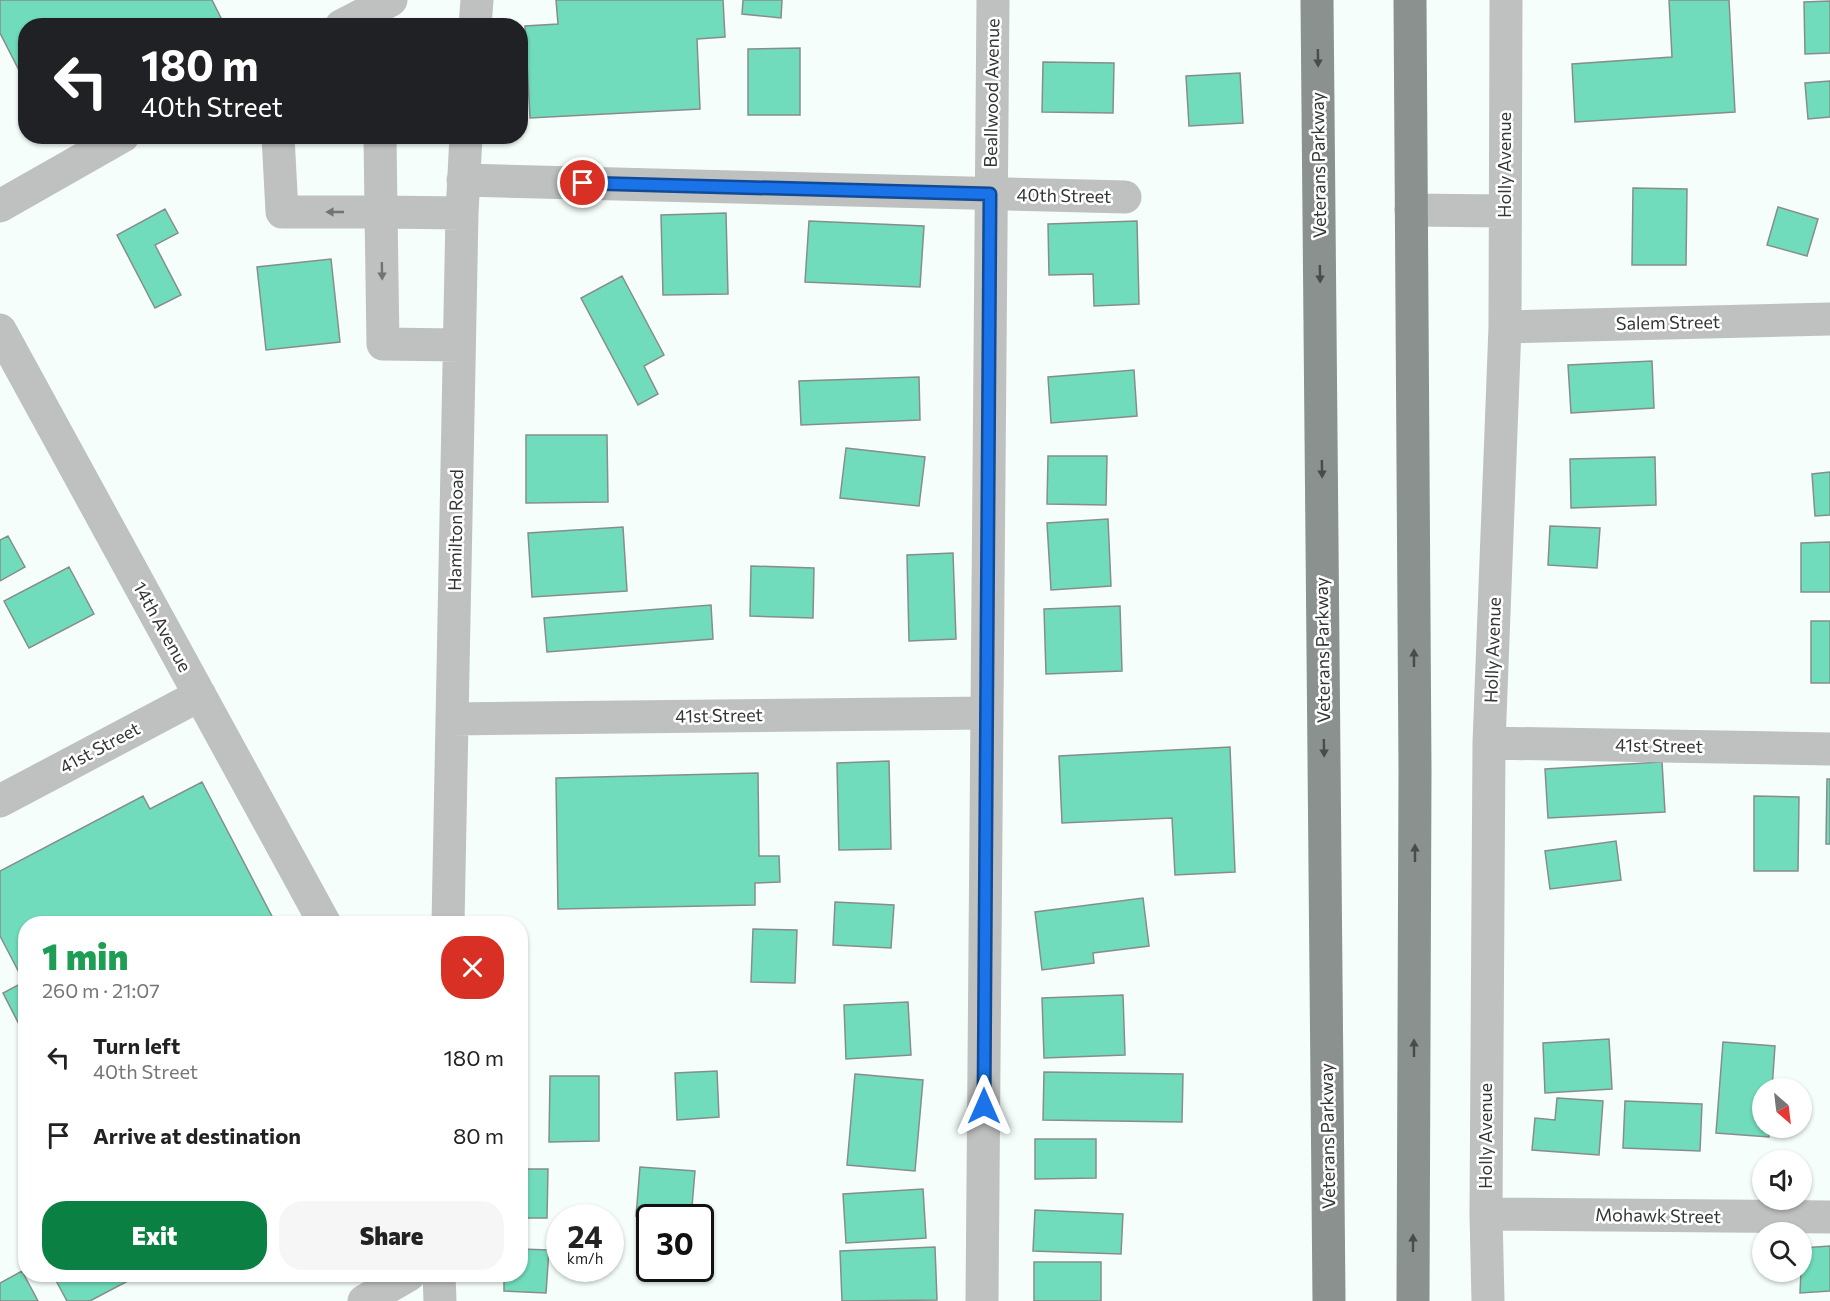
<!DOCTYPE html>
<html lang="en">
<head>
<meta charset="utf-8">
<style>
  :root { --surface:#fff; --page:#f6f6f6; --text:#222; --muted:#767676; --accent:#0b8043 }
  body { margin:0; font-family:Commissioner,sans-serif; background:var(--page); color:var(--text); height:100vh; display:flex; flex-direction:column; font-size:22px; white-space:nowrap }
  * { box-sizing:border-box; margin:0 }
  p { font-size:20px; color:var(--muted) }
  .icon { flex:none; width:33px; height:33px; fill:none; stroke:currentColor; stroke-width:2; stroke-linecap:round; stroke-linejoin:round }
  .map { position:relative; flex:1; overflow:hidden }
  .details { position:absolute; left:18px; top:916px; width:510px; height:366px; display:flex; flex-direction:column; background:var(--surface); border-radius:24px; box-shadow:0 2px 4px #0004 }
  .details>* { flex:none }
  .banner { position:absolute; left:18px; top:18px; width:510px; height:126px; border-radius:24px; box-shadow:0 2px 4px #0004; background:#202124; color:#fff; overflow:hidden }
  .needle { width:39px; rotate:152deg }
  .tools { position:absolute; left:1752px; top:1078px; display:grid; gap:12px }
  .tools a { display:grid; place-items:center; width:60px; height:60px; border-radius:50%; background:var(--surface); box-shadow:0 2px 4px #0004; font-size:30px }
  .speed { position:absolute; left:546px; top:1204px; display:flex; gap:12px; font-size:30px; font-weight:700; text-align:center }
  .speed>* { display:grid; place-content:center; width:78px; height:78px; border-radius:50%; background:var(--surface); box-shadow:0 2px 4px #0004; line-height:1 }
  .speed small { font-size:15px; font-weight:400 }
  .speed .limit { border:3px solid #111; border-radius:9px; background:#fff; color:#111 }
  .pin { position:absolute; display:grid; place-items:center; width:51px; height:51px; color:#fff; margin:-26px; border:3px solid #fff; border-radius:50%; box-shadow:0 2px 6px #0007 }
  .me { position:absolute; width:66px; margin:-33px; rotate:0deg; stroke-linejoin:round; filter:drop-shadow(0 0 4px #0008) }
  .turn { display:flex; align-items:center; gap:21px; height:126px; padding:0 24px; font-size:27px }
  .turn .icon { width:78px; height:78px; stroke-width:2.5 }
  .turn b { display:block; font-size:42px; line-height:51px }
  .round { display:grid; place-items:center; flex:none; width:63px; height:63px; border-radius:24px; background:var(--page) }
  .overview { display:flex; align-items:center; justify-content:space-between; height:102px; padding:0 24px }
  h1 { font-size:36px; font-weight:800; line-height:45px; color:#1e9e55 }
  .button { display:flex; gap:12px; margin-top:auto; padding:12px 24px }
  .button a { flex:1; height:69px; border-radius:24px; background:var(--accent); color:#fff; font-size:24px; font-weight:800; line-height:69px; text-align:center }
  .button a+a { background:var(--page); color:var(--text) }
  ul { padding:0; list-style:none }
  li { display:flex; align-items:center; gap:18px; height:78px; padding:0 24px }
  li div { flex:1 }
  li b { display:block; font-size:22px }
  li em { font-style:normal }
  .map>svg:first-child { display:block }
  .building { fill:#71dcbb; stroke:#868e8b; stroke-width:1.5 }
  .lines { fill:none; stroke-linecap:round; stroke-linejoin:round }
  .minor { stroke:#bec1c0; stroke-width:33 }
  .major { stroke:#8a918e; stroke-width:33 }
  .oneway { fill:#484c4a }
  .oneway2 { fill:#717473 }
  .route-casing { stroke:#114b97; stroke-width:15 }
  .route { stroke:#1a73e8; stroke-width:10 }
  .labels { text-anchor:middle; stroke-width:5; stroke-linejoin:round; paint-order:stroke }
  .street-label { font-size:18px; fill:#323534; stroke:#fff }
</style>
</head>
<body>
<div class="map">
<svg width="1830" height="1301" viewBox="0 0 1830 1301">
  <rect width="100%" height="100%" fill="#f5fefa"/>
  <path class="building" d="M0 0H212L225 26H26V84L0 33Z
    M556 0H723L725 37 697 39 700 109 530 118 525 26 558 24Z
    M743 0H782L781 18 742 14Z
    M1669 0H1729L1735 112 1575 122 1572 64 1672 57Z
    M1830 1V53L1805 54 1804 2Z
    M800 48V115H748V49Z
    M1043 62 1114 63 1113 113 1042 112Z
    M1240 73 1243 123 1189 126 1186 76Z
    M1830 81V117L1808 119 1805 83Z
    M1633 188 1687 189 1686 265H1632Z
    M1778 207 1818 219 1807 256 1767 245Z
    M165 209 178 233 155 245 181 295 155 308 117 235Z
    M726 213 728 294 663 295 661 215Z
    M809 221 924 226 920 287 805 282Z
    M1137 221 1139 304 1094 306 1093 274 1049 275 1048 224Z
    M331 259 340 342 266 350 257 267Z
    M622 276 664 355 644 366 658 394 638 405 581 298Z
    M1652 361 1654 408 1571 413 1568 365Z
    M1134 370 1137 416 1051 423 1048 377Z
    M919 377 920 420 801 425 799 381Z
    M526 435H607L608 502 526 503Z
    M846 448 925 457 919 506 840 498Z
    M1048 456H1107L1106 505 1047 504Z
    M1655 457 1656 505 1571 508 1570 459Z
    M1830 472V515L1815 516 1812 474Z
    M1108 519 1111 586 1051 590 1047 523Z
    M1550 526 1600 528 1597 568 1548 565Z
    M623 527 627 591 532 597 528 533Z
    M8 536 25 567 0 581V540Z
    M1830 542V592H1801V543Z
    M953 553 956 639 909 641 907 555Z
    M751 566 814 568 813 618 750 616Z
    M69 567 94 614 29 648 4 601Z
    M711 605 713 639 547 652 544 618Z
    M1120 606 1122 671 1046 674 1044 609Z
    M1811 621H1830V683H1811Z
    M1230 747 1235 872 1175 875 1172 818 1062 823 1059 756Z
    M889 761 891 849 839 850 837 763Z
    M1662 762 1665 812 1548 818 1545 769Z
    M758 773 759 856H779L780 882 755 883V905L558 909 556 778Z
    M1827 779H1830V844H1826Z
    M202 782 276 924H26V1038L3 993 24 982 0 936V871L143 796 150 809Z
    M1754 796 1799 797 1798 871H1754Z
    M1616 841 1621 880 1550 889 1545 851Z
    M1143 898 1149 946 1093 953 1094 963 1042 970 1035 912Z
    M835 902 894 905 891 948 833 945Z
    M753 929 797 930 795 983 751 982Z
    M1123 995 1125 1055 1044 1058 1042 998Z
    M908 1002 911 1055 846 1059 844 1005Z
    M1609 1039 1612 1089 1545 1093 1543 1043Z
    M1723 1042 1775 1046 1772 1089H1762V1128H1769V1137L1716 1133Z
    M717 1071 719 1117 677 1120 675 1073Z
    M1044 1072 1183 1074 1182 1122 1043 1120Z
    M855 1074 923 1080 915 1171 847 1165Z
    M550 1076H599V1141L549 1142Z
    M1557 1098 1603 1101 1599 1155 1532 1150 1535 1118 1555 1120Z
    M1625 1101 1702 1104 1700 1151 1623 1148Z
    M1035 1139H1096V1178L1035 1179Z
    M640 1167 695 1171 691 1218 636 1216Z
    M520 1169H548L547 1218H520Z
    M923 1189 926 1238 846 1243 843 1194Z
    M1035 1210 1123 1214 1121 1254 1033 1251Z
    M1830 1246V1291L1800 1293 1802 1248Z
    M935 1247 937 1300 842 1301 840 1251Z
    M520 1249 549 1250 546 1293 504 1291V1275H520Z
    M1034 1262H1101V1301H1034Z
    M22 1271 38 1301H0V1283Z
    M53 1275H139L90 1301H67Z"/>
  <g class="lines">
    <path class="minor" d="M341 26 391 0
      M475 26 477 0
      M278 136 282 212H381L380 136
      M463 180 1125 197
      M0 206 123 136
      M1411 210 1504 211
      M1505 327 1830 319
      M0 330 325 924
      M459 345 383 344 381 212 462 213
      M452 719 987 713
      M1489 743 1830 749
      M0 801 200 695
      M448 924 462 213 466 136
      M1486 1214 1830 1217
      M439 1275 440 1301
      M364 1301 409 1275
      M982 1301 993 0
      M1488 1301 1486 1214 1489 743 1505 327 1506 0"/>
    <path class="major" d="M1317 0 1329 1301
      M1410 0 1415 771 1413 1301"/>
  </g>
  <defs><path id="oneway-solid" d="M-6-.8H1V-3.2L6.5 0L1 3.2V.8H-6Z" transform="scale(1.5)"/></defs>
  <g class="oneway">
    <use href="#oneway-solid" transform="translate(1318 58) rotate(89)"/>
    <use href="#oneway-solid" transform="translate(1320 274) rotate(89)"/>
    <use href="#oneway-solid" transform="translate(1322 469) rotate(89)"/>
    <use href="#oneway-solid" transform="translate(1414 658) rotate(-90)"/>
    <use href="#oneway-solid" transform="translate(1324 748) rotate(89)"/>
    <use href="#oneway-solid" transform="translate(1415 853) rotate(-90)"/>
    <use href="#oneway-solid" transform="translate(1414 1048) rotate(-90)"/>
    <use href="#oneway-solid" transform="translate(1413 1243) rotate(-90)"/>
  </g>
  <g class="oneway2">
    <use href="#oneway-solid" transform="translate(335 212) rotate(180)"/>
    <use href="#oneway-solid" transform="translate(382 271) rotate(89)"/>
  </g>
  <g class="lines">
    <g class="route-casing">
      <path id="route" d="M583 183 990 194 984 1106"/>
    </g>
    <use href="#route" class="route"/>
  </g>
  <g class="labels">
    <g class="street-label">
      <text transform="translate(992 93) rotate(-89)" y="6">Beallwood Avenue</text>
      <text transform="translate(1319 165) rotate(-91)" y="6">Veterans Parkway</text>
      <text transform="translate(1505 165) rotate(-90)" y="6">Holly Avenue</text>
      <text transform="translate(1064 196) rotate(1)" y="6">40th Street</text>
      <text transform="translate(1668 323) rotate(-1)" y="6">Salem Street</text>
      <text transform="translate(456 530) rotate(-89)" y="6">Hamilton Road</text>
      <text transform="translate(162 627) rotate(61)" y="6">14th Avenue</text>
      <text transform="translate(1323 650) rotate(-91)" y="6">Veterans Parkway</text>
      <text transform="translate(1493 650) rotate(-88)" y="6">Holly Avenue</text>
      <text transform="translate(719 716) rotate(-1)" y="6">41st Street</text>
      <text transform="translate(1659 746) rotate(1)" y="6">41st Street</text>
      <text transform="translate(100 748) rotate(-28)" y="6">41st Street</text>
      <text transform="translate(1328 1136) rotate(-91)" y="6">Veterans Parkway</text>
      <text transform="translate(1486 1136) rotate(-90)" y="6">Holly Avenue</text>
      <text transform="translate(1658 1216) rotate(1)" y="6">Mohawk Street</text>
    </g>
  </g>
</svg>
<div class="tools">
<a><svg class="needle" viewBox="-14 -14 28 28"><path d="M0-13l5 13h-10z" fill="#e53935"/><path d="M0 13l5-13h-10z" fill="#767676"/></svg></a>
<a><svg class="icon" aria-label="sound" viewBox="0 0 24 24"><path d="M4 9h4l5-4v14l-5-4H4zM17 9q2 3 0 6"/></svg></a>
<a><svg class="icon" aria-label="search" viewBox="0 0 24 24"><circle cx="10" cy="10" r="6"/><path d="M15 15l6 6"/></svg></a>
</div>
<div class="speed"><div>24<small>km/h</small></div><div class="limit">30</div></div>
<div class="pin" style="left:583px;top:183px;background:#d93025"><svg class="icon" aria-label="arrive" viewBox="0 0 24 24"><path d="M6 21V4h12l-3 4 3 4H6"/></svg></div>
<svg class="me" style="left:984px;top:1106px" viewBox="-20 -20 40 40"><path d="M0-17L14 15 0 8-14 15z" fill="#1a73e8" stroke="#fff" stroke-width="4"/></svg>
<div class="banner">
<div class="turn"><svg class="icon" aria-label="left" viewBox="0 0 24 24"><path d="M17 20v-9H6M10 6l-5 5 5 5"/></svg><div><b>180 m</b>40th Street</div></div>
</div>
<section class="details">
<div class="overview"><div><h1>1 min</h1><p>260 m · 21:07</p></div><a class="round" style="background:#d93025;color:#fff"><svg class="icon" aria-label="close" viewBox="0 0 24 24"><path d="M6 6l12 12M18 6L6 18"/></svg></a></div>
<ul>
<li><svg class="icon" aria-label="left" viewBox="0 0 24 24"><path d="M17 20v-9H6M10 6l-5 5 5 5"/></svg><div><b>Turn left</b><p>40th Street</p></div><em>180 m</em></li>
<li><svg class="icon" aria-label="arrive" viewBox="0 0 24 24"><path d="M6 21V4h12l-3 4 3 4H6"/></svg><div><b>Arrive at destination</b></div><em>80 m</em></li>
</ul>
<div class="button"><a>Exit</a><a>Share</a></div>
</section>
</div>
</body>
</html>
